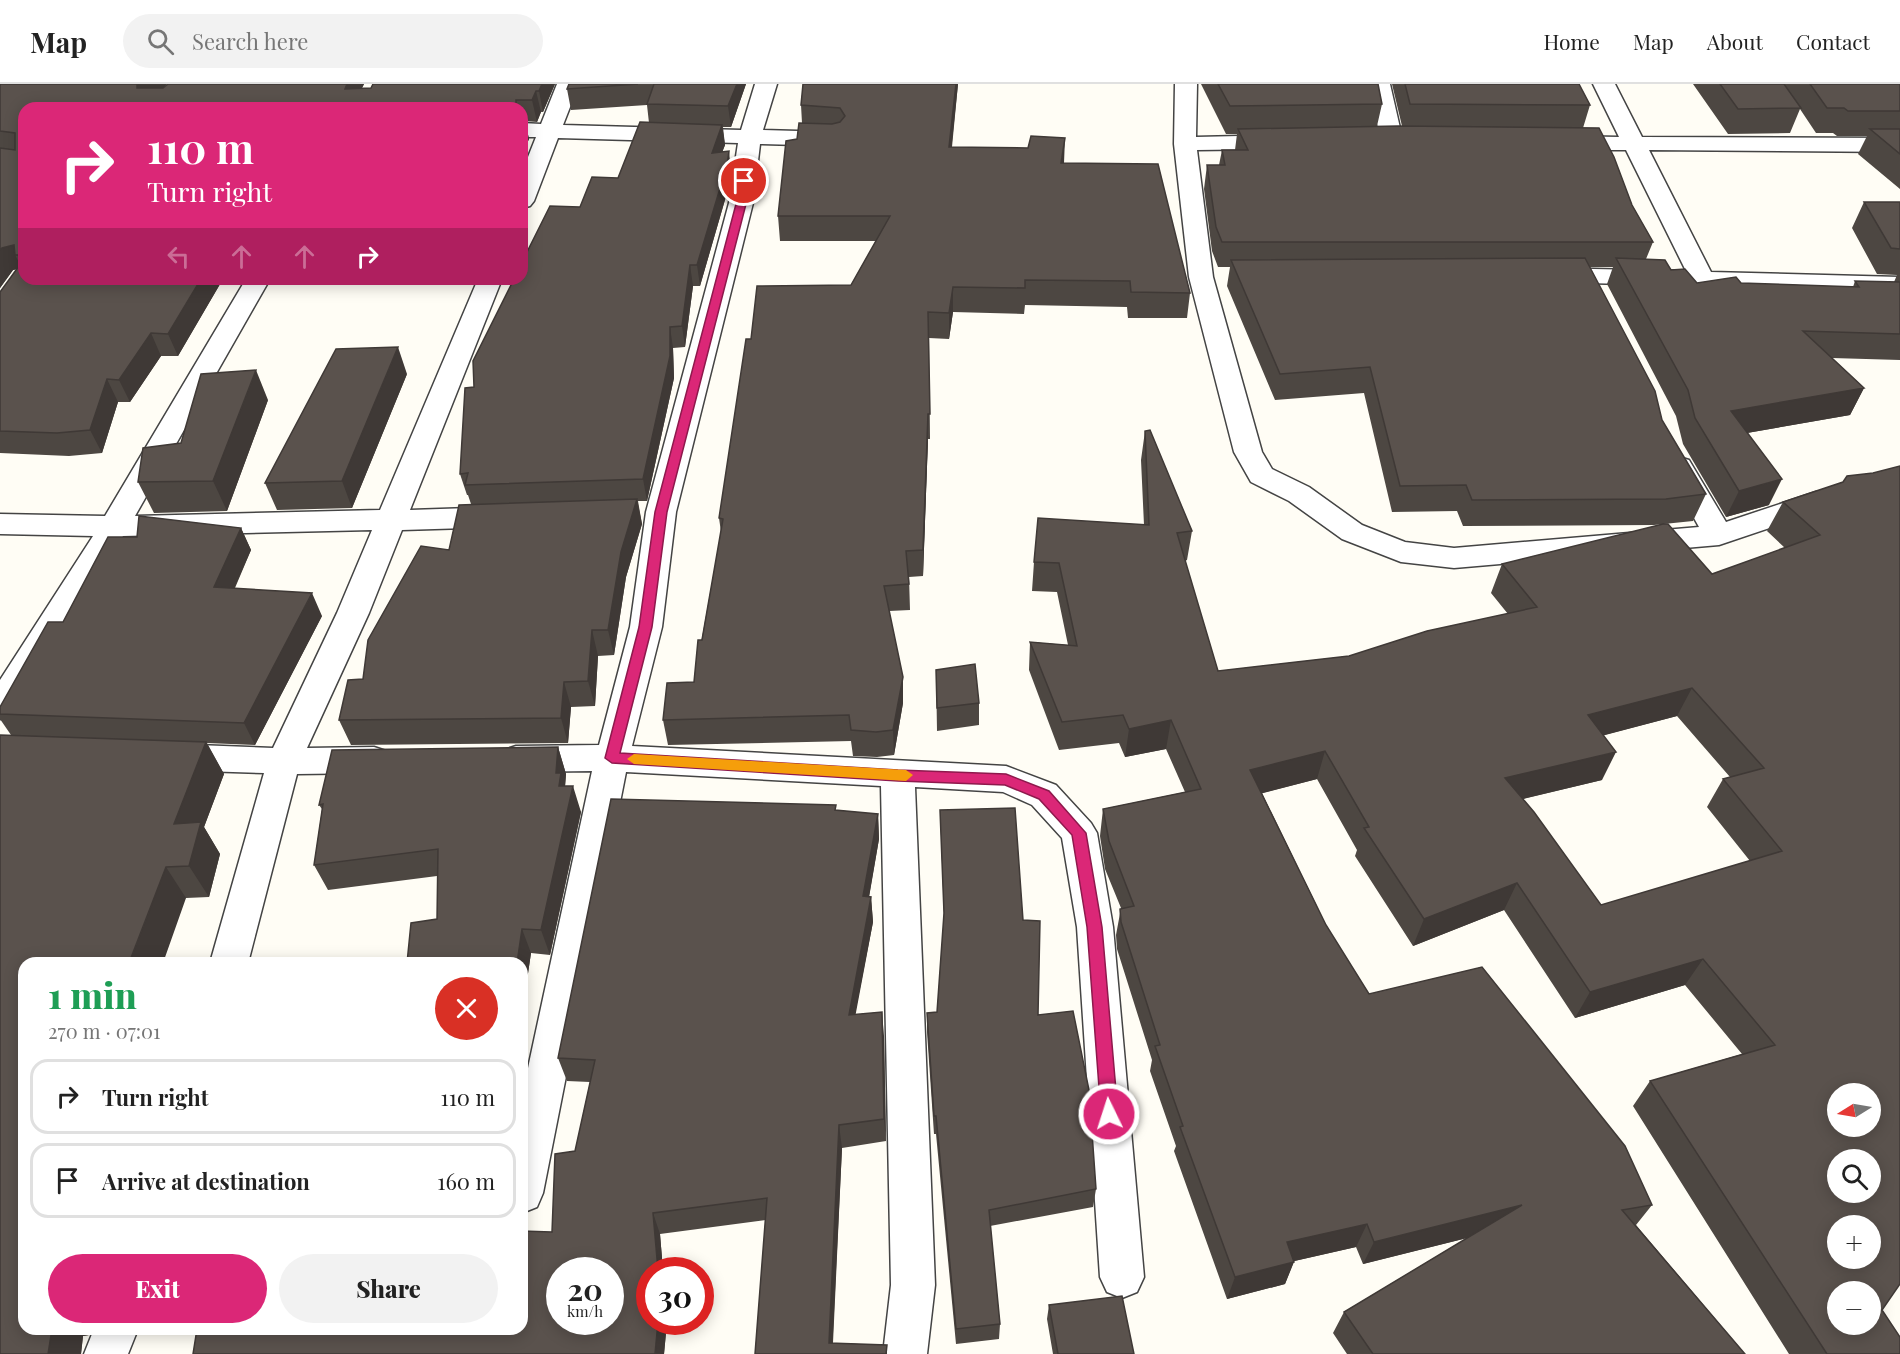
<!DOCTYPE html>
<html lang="en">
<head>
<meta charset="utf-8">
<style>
  :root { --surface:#fff; --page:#f2f2f2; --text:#222; --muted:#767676; --line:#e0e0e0; --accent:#db2777 }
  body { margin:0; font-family:"Playfair Display",serif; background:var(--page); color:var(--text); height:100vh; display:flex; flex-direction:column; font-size:22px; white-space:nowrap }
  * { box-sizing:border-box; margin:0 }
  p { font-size:20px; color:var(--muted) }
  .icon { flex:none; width:33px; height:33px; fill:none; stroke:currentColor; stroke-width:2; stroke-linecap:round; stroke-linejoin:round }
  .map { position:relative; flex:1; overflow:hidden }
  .details { position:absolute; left:18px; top:873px; width:510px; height:378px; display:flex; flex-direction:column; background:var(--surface); border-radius:18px; box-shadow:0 3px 15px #0003 }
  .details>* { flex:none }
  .guide { position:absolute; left:18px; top:18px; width:510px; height:183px; border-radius:18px; box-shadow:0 3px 15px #0003; background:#db2777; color:#fff; overflow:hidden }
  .needle { width:39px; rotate:259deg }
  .controls { position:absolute; left:1827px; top:999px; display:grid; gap:12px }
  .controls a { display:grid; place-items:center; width:54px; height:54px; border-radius:50%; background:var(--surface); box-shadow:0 3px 15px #0003; font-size:30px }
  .speed { position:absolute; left:546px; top:1173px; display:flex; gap:12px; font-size:30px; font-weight:700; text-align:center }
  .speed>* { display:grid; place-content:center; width:78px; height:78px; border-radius:50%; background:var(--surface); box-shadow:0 3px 15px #0003; line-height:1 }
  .speed small { font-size:15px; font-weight:400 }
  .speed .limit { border:9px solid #d22; background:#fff; color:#111 }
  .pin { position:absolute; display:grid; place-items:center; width:51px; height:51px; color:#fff; margin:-26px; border:3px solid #fff; border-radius:50%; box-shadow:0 2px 6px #0007 }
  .me { position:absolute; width:66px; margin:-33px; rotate:356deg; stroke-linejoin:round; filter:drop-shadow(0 0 4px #0008) }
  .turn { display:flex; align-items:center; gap:21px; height:126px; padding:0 30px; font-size:27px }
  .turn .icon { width:78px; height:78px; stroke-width:2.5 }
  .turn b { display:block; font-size:42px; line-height:51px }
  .lanes { display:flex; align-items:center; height:57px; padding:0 30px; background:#0003; justify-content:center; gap:30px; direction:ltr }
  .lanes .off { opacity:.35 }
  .round { display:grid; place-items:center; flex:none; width:63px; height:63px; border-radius:32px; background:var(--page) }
  .overview { display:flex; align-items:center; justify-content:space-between; height:102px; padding:0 30px }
  h1 { font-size:36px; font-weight:800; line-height:45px; color:#1e9e55 }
  .cta { display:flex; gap:12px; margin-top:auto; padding:12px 30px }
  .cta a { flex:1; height:69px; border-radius:36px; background:var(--accent); color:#fff; font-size:24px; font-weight:800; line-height:69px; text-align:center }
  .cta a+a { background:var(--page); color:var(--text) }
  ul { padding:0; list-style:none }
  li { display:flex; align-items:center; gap:18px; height:75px; margin:0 12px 9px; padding:0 18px; border:3px solid var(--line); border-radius:18px }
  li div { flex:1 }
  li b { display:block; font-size:22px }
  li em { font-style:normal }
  header { display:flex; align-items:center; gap:36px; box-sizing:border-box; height:84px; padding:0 30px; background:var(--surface); border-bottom:2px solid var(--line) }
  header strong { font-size:28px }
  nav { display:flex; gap:33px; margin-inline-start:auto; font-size:21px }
  .search { width:420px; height:54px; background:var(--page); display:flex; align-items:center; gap:15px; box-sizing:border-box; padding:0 21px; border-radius:33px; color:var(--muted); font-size:22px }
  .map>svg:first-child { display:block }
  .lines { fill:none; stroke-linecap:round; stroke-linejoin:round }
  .minor-casing { stroke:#444; stroke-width:3 }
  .minor { fill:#fff; fill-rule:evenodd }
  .wall { fill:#4d4742; fill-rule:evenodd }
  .shaded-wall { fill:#3f3936 }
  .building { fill:#5a524d; stroke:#3f3936; stroke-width:1.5; fill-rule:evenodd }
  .route { fill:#db2777; stroke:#8e194d; stroke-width:1.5 }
  .slow { fill:#f59e0b }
</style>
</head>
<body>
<header>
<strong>Map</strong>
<div class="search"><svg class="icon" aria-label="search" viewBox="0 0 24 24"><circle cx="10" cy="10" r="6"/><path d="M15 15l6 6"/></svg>Search here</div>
<nav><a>Home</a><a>Map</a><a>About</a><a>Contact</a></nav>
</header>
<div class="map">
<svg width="1900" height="1270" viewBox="0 0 1900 1270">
  <rect width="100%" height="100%" fill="#fffdf5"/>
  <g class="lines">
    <g class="minor-casing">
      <path id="minor" d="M557 0H579L563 41 741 46 755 0H777L763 46 833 48 841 50 844 55 841 60 833 62 760 60 753 119 676 428 662 543 632 662 1006 682 1056 701 1091 739 1097 749 1113 843 1144 1193 1137 1208 1122 1214 1107 1208 1100 1193 1077 843 1062 754 1032 721 1003 708 915 703 935 1201 927 1270H883L891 1201 881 702 626 688 543 1109 537 1123 522 1129V1012L592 687 516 688 504 684 499 675 504 666 516 662 599 661 630 543 646 428 729 119 738 59 558 54 534 117 530 122 522 124V88L536 53H522V39L541 40Z
        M1175 0H1197L1196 53 1280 51 1288 53 1291 58 1288 63 1280 65 1197 66 1213 193 1262 368 1272 385 1309 403 1362 441 1405 458 1454 464 1699 443 1665 382 1669 376 1679 373 1689 376 1726 438 1816 408 1826 411 1830 418 1826 425 1719 461 1454 484 1401 478 1342 455 1289 417 1251 398 1234 368 1189 193 1174 60Z
        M1368 0H1390L1403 57 1400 62 1392 64 1384 62 1381 57Z
        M1593 0H1615L1642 53 1900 54V68L1649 66 1711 188 1900 193V207L1548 198 1539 196 1536 191 1539 186 1548 184 1686 187 1626 66H1563L1555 64 1552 59 1555 54 1563 52 1619 53Z
        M246 195H270L135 432 380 426 478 195H502L410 426 500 423 510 426 515 433 510 440 500 443 402 446 369 529 307 664 374 663 386 667 391 676 386 685 374 689 297 690 248 879H210L264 689 171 686 159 682 154 673 159 664 171 660 273 664 337 529 372 446 123 452 12 632 0 635V596L93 452 0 450V430L105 432Z
        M94 1245H138L128 1270H84Z"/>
    </g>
    <use href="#minor" class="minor"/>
  </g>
  <path class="wall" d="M0 0H167L163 4 364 0 362 4H371L373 0H555L543 28H541L537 38 525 37 529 55 522 70V24H24V195H223L178 272H161L130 318H118L102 369 69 372 0 369V208L17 185 13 186 0 204Z
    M569 0H746L731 43H723L725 61 722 68 731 88 729 102 700 202H693L685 263 673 264 674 294 647 417H638L642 440 626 493 614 571 598 572 595 622 571 623 568 659 351 661 339 636 363 595 449 466 471 420 468 411H467L460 390 474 303 580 123 618 94 649 39 647 21 571 26 567 5Z
    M803 0H958L952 63 1064 79 1190 209 1187 234H1128L1127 223 1025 221 1024 230 953 228 949 255 929 254 930 355H928L923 492 909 493 910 526 889 527 903 619 894 671 877 673 853 672 851 657 668 661 663 636 694 598 721 448 719 434 751 255 851 201 876 157H780L778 132 802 39 801 21Z
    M1201 0H1378L1382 20 1377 42H1402L1392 0H1579L1590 21 1583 44 1632 121 1653 158 1646 175 1697 199H1741L1853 203 1855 197 1894 198 1897 191 1877 190 1852 144 1864 118H1900V276L1832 274 1864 304 1850 331 1747 349 1769 421 1726 433 1683 360 1676 332 1607 200 1613 183H1589L1662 336 1706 410 1693 437 1654 441 1463 442 1457 427 1392 428 1364 309 1275 316 1227 202 1230 183H1218L1212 167 1204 105 1207 81H1219L1222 66H1235L1237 50H1226Z
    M1693 0H1900V105L1858 70 1867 52H1837L1833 49H1816L1800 25 1790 49 1728 50Z
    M285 195H362L286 196Z
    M407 290 352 424 277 426 265 399Z
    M268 316 227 427 154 429 138 398 181 359Z
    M1145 347 1192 447 1187 476 1185 477 1218 587 1349 572 1508 530 1491 509 1502 480 1712 490 1785 464 1767 447 1783 418 1843 398 1882 1226 1900 1270H1789L1633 1022 1650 997 1742 970 1685 901 1575 934 1504 826 1413 862 1355 772 1357 766 1317 695 1262 709 1326 841 1369 910 1652 1121 1636 1141 1745 1270H1347L1333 1249 1344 1228 1467 1154 1363 1180 1356 1163 1294 1177 1285 1200 1227 1215 1174 1067 1176 1062 1150 987 1152 976 1117 865 1116 851 1121 824 1105 785 1100 752 1103 725 1185 708 1166 665 1125 673 1119 659 1059 666 1029 586 1030 558 1068 561 1057 508 1032 507 1034 478 1144 441 1141 376ZM1677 632 1730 693 1723 695 1707 723 1750 777 1601 821 1523 715 1602 696 1604 651Z
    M241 444 251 466 235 504 322 532 255 661 207 659 224 690 204 743 220 770 209 813 186 814 24 879 89 1251 83 1252 81 1270H0L11 651 0 635V623L63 538 137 453Z
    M936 586 979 619V641L937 647Z
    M558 663 566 690 565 702 581 728 550 871 531 869 522 930V879L437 835V792L328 806 314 781 322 725 319 721Z
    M836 726 878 730 879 755 869 812 871 813 873 838 855 930 884 952 886 1057 842 1064 833 1259 887 1261V1270H755L766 1136 660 1150 663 1186H650V1238H667L664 1270 552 1148 575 1067 590 998 567 997 558 974Z
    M940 726 1023 836 1038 931 1096 1105 1093 1123 990 1142 1000 1240 999 1255 956 1260 936 1050H934L927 948V929L937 928 944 834Z
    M1049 1221 1134 1270H1053L1047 1235Z"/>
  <path class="shaded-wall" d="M138 0H167L145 22 137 4V1Z
    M347 0H364L352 24 345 5Z
    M542 0H555L543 28 539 7Z
    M737 0H746L731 43 728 22Z
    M956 0H958L949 87V63Z
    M536 7 541 28 537 38 532 16Z
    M524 34 529 55 522 70V38Z
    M722 41 725 61 714 90 712 69Z
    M1065 54 1064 79H1061Z
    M729 67 731 88 729 102 700 202 697 181Z
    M14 161 15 171 22 184 13 186 0 204V166L2 164Z
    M690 181 693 202 685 263 682 242Z
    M201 195H223L178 272 168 250Z
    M953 203V228L949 255V229Z
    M670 243 673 264 674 294 647 417 643 395Z
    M151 249 161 272 130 318 119 296Z
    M398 263 407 290 352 424 342 397Z
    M256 286 268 316 227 427 213 397Z
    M107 295 118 318 102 369 90 346Z
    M1864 304 1850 331 1718 354 1731 327Z
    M928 330V355L923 492V466Z
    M1782 395 1769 421 1726 433 1739 407Z
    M637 415 642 440 626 493 614 571 608 546 621 468Z
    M241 444 251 466 225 525 214 503Z
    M312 509 322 532 255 661 244 639Z
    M592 546 598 572 595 622 588 597Z
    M903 593V619L894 671 893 646Z
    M564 598 571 623 568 659 561 634Z
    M1692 604 1677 632 1575 659 1588 631Z
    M1171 636 1166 665 1125 673 1129 645Z
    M206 658 224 690 204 743 220 770 209 813 189 782 174 740Z
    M558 663 566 690 565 703 559 702 556 689Z
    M1325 667 1317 695 1244 714 1250 686Z
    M1616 668 1602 696 1493 722 1505 694Z
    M573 702 581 728 550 871 541 846Z
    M878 730 879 755 865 837 863 812Z
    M166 783 186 814 163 879H129Z
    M1517 799 1504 826 1413 862 1424 835Z
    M871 813 873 838 851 955 849 931Z
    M522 845 531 869 522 930V879H517Z
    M1703 875 1685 901 1575 934 1590 908Z
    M882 928 884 952 886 1057 884 1035Z
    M839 1041 842 1064 832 1270 829 1259Z
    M1522 1121 1507 1144 1363 1180 1374 1158Z
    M653 1129 660 1150 663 1186H658Z
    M1367 1140 1356 1163 1277 1181 1287 1158Z
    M1294 1178 1285 1200 1227 1215 1235 1193Z
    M658 1238H667L664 1270H655Z
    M52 1245H92L89 1251 83 1252 81 1270H48Z"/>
  <path class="building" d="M0 0H138L137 1V4H163L168 0H347L345 5 371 4 373 0H542L539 7H536L532 16H516V24H312L305 21 303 24H24V171H15L14 161 2 164 0 166V64L15 66V49L0 47Z
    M569 0H638L567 5Z
    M654 0H737L728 22 647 20Z
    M803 0H956L949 63 1028 64 1031 52 1065 54 1061 79 1158 80 1190 209 1131 208 1130 197 1025 196V204L953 203 949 229 928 228 930 330H928L923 466 906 467 909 500 884 502 903 593 893 646 876 648 851 646 849 631 663 636 667 599 694 598 698 556H702L723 435 719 434 746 255H751L757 202 851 201 890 132H778L786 57 797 55 799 39 832 40 840 38 845 32 840 24 801 21Z
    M1218 0H1378L1382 20 1230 22Z
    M1405 0H1579L1590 21 1410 20Z
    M1720 0H1784L1801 24 1738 25Z
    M1810 0H1900V27H1848L1844 24H1827Z
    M640 38 722 41 712 69 729 67 727 81 697 181H690L682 242 670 243V272L643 395 465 401 468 389 460 390 465 304 474 303 473 277 514 195H522V178L550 122 580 123 592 93 618 94Z
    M1398 42 1599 44 1614 73 1632 121 1653 158H1222L1216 143 1207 81H1225L1222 66H1248L1238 45Z
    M1870 45H1900V70Z
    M1864 118H1900V165L1891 164Z
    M1585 174 1655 307 1662 336 1706 410 1666 415 1472 416 1466 401 1400 402 1370 283 1280 290 1231 176Z
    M1616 174 1665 176 1671 186 1685 185 1697 199 1736 193 1741 199 1859 203 1855 197 1900 198V250L1803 247 1864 304 1731 327 1782 395 1739 407 1695 334 1688 306Z
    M24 175V195H201L168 250 151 249 119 296 107 295 90 346 57 349 0 347V208Z
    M398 263 342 397 265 399 336 265Z
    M256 286 213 397 138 398 143 364 181 359 201 290Z
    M1150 346 1192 447 1177 449 1218 587 1349 572 1427 547 1537 523 1502 480 1663 440H1668L1712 490 1820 451 1783 418 1843 398 1847 392 1873 389 1900 382V1200L1882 1226 1900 1253V1270H1827L1650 997 1775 961 1703 875 1590 908 1517 799 1424 835 1364 744 1369 743 1325 667 1250 686 1326 841 1369 910 1482 883 1625 1062 1652 1121 1622 1126 1745 1270H1373L1344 1228 1522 1121 1374 1158 1367 1140 1287 1158 1294 1178 1235 1193 1180 1043 1183 1042 1155 962 1160 961 1121 838 1120 825 1134 822 1109 757 1103 725 1201 705 1171 636 1129 645 1123 631 1062 638 1030 558 1077 562 1059 479 1034 478 1038 434 1149 441 1145 347ZM1692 604 1764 684 1723 695 1782 767 1601 821 1534 728 1505 694 1616 668 1588 631ZM1838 1010H1870V1042H1838ZM1838 1076H1870V1108H1838ZM1838 1142H1870V1174H1838ZM1838 1208H1870V1240H1838Z
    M637 415 621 468 608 546H592L588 597 564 598 561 634 339 636 348 596 363 595 368 556 421 462 449 466 459 421Z
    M139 432 241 444 214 503 312 509 244 639 0 630V623L48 538H63L108 453H137Z
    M975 580 979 619 937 624 936 586Z
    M0 651 206 658 174 740 201 738 189 782 166 783 129 879H24V1245H52L48 1270H0Z
    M558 663 556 689H561L559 702H573L541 846 522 845 517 879H407L411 839 437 835 438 765 314 781 323 720 319 721 332 666Z
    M611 715 836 721 835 726 878 730 863 812 871 813 849 931 882 928 884 1035 839 1041 829 1259 887 1261 886 1270H755L767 1114 653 1129 658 1186H650V1238H658L655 1270H193L197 1245H522V1147L552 1148 555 1070 575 1067 595 976 558 974ZM560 1186H610V1238H560Z
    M1015 724 1023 836 1040 837 1038 931 1073 927 1089 1006 1096 1105 989 1126 1000 1240 956 1245 936 1032H934L927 929 937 928 944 829 940 726Z
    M1122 1212 1134 1270H1058L1049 1221Z"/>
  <path class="route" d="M744 94 749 97 746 120 667 428 652 543 620 669 898 686 1006 690 1049 707 1086 749 1102 843 1118 1030 1115 1035 1109 1037 1103 1035 1101 1030 1087 843 1072 751 1039 715 1005 701 898 697 612 679 605 674 639 543 655 428 736 120 739 97Z"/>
  <path class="slow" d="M634 670 906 686 913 691 906 697 634 680 627 675Z"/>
</svg>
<div class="controls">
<a><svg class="needle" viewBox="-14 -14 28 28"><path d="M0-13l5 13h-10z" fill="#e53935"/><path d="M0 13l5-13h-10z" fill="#767676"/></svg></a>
<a><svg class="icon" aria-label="search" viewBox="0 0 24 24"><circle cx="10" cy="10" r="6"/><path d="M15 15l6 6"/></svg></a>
<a>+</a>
<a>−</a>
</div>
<div class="speed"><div>20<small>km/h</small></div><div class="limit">30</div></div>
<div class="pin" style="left:744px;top:97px;background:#d93025"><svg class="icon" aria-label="arrive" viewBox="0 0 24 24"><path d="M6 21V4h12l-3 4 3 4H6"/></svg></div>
<svg class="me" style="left:1109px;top:1030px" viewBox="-20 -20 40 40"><circle r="17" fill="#db2777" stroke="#fff" stroke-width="3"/><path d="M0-11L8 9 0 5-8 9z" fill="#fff"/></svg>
<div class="guide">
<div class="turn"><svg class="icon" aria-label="right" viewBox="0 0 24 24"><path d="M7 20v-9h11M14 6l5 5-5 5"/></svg><div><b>110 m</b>Turn right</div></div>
<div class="lanes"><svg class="icon off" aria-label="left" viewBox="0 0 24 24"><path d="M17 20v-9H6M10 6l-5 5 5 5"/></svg><svg class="icon off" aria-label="ahead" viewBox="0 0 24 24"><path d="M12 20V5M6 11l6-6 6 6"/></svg><svg class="icon off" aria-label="ahead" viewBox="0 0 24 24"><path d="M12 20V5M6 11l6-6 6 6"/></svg><svg class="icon" aria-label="right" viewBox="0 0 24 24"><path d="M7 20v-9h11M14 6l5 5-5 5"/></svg></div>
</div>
<section class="details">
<div class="overview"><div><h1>1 min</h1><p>270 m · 07:01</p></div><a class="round" style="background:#d93025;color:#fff"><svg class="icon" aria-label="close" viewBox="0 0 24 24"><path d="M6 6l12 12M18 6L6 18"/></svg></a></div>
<ul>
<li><svg class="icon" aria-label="right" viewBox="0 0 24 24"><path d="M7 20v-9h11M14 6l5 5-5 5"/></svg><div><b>Turn right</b></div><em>110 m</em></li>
<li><svg class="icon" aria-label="arrive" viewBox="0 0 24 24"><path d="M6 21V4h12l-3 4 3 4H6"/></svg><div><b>Arrive at destination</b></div><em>160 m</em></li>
</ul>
<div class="cta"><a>Exit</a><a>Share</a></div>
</section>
</div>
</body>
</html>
